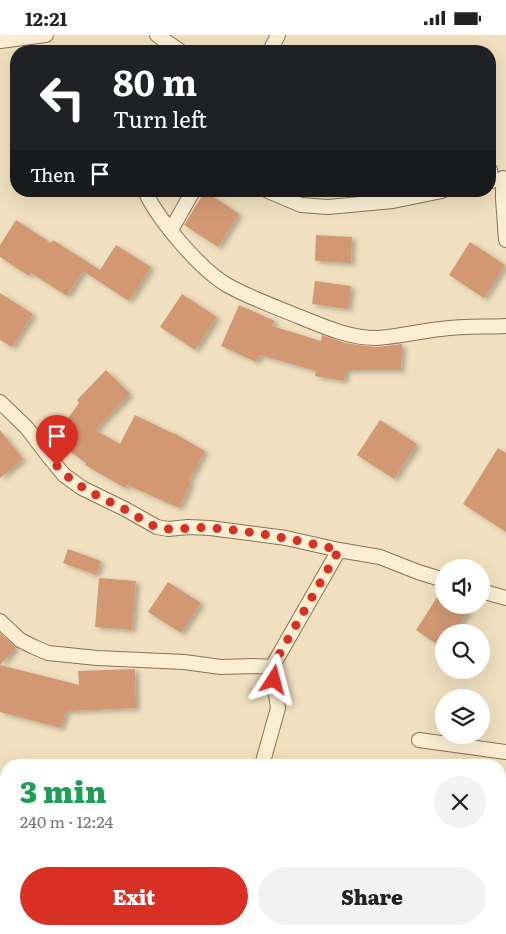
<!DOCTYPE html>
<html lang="en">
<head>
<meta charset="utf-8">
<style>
  :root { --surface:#fff; --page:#f2f2f2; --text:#222; --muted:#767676; --accent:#d93025 }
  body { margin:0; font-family:Literata,serif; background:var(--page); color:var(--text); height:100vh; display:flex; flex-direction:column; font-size:19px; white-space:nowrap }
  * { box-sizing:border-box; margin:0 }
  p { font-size:16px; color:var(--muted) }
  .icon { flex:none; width:28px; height:28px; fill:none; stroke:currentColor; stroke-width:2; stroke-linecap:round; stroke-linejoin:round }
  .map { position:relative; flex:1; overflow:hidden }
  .panel { position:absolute; left:0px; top:724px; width:506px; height:176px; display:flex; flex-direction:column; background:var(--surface); border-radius:20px 20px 0 0; box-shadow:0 5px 20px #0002 }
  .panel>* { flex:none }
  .guide { position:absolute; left:10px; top:10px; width:486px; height:152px; border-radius:20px; box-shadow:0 5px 20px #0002; background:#202124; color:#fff; overflow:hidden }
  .fabs { position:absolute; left:435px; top:524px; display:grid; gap:10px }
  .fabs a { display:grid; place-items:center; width:55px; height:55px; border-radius:50%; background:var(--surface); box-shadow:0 5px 20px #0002; font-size:25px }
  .pin { position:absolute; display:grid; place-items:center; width:42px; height:42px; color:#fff; margin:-51px -21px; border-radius:50% 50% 50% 0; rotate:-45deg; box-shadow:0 0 5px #0007 }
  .pin .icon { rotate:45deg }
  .me { position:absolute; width:55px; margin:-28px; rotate:9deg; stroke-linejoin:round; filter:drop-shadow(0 0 4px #0008) }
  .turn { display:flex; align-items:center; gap:18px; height:105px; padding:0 20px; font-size:22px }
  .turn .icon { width:65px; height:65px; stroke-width:2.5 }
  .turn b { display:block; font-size:35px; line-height:42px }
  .then { display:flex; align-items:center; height:48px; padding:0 20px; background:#0003; gap:10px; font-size:19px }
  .round { display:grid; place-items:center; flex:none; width:52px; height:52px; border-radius:26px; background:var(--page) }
  .summary { display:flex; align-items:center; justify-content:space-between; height:85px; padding:0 20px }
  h1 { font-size:30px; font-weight:800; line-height:38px; color:#1e9e55 }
  .button { display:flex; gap:10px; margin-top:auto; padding:10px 20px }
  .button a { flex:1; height:58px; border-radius:30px; background:var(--accent); color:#fff; font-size:20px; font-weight:800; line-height:58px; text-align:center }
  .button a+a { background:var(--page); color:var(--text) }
  .status { display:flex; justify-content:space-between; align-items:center; height:35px; padding:0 25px; background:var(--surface); direction:ltr }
  .status svg { height:14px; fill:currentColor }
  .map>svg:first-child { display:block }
  .building { fill:#d19873; filter:url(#shadow) }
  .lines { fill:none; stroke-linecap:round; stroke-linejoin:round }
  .minor-casing { stroke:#8a7156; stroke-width:16 }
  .minor { stroke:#fbeed3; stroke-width:14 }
  .route { stroke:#d93025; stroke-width:9; stroke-dasharray:0 16.2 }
</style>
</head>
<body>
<div class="status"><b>12:21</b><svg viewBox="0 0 49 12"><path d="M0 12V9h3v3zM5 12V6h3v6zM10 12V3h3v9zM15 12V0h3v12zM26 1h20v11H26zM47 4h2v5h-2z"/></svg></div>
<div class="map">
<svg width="506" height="899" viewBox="0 0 506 899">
  <defs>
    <filter id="shadow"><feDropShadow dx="4" dy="2.5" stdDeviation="2.5" flood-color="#0004"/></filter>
  </defs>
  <rect width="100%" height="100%" fill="#f0e0bf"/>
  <path class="building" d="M205 156 239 179 218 212 184 190Z
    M16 185 51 208 53 205 100 235 116 210 151 232 129 266 83 236 67 261 31 238 29 241 0 222V210Z
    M316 200 352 202 351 228 315 226Z
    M470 207 505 230 484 263 449 240Z
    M315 246 351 251 348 274 312 269Z
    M0 258 33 279 12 312 0 305Z
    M182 259 217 282 195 315 160 292Z
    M239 270 275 286 272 291 321 306 322 300 345 308 366 311 378 312 402 309 401 335H346L344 346 315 341 316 336 260 320 256 327 221 311Z
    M106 335 130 359 95 395 120 409 135 380 174 399V398L205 416 188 447 191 448 179 473 127 450 125 453 85 430 86 428 53 404 79 368 77 365Z
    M380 385 417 409 394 444 357 420Z
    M0 395 23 424 0 443Z
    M498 413 506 418V497L463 469Z
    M68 514 101 526 96 540 63 528Z
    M99 543 136 546 132 595 95 592Z
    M168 547 201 568 181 598 148 577Z
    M443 553 444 570H461L469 575 454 598H444V614L416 595Z
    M0 598 16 613 0 630 79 650 78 636 135 634 136 673 66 676 61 693 0 677Z"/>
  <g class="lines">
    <g class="minor-casing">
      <path id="minor" d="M157 0 180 16
        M0 6 46 0
        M270 16 278 0
        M490 135 492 146
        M503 143V164L506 205
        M145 156C158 185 200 234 227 250 250 263 276 272 300 282 325 292 349 303 377 303 398 302 420 296 441 294 463 291 485 292 506 291
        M268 156 301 170 328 172 393 166 442 156
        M171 195 193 156
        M0 367 27 393 49 422 64 440 82 453 125 474 157 492 168 494 188 492 210 493 286 503 339 515 380 522 418 537 444 545
        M481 556 506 563
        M0 586 20 605 34 612 48 618 97 623 184 627 221 632 253 631 272 632 339 515
        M419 705 506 717
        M262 730 278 673 272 632
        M500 861H506
        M73 899 74 894"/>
    </g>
    <use href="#minor" class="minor"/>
  </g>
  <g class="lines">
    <path class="route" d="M57 431C75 452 99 461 124 474 135 479 145 488 157 492 172 497 194 491 211 493 254 496 297 505 339 515L272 632 274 645"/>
  </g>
</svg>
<div class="fabs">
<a><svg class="icon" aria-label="sound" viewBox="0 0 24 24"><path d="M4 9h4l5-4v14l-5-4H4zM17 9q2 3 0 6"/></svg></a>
<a><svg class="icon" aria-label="search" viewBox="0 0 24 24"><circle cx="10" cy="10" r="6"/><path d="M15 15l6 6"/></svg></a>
<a><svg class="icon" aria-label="layers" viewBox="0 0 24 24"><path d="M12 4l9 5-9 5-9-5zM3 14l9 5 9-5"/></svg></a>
</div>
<div class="pin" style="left:57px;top:431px;background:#d93025"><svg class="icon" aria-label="arrive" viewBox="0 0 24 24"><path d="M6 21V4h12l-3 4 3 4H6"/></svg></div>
<svg class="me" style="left:274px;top:645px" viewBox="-20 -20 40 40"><path d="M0-17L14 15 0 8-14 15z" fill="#d93025" stroke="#fff" stroke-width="4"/></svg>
<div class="guide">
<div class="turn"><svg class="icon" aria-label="left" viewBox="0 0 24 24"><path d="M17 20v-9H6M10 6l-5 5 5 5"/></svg><div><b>80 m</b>Turn left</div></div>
<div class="then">Then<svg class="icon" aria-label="arrive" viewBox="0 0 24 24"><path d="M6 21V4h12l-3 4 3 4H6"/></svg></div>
</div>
<section class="panel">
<div class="summary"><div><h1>3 min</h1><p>240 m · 12:24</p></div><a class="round"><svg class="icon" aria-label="close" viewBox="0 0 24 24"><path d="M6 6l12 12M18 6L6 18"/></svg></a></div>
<div class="button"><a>Exit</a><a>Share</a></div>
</section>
</div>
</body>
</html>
